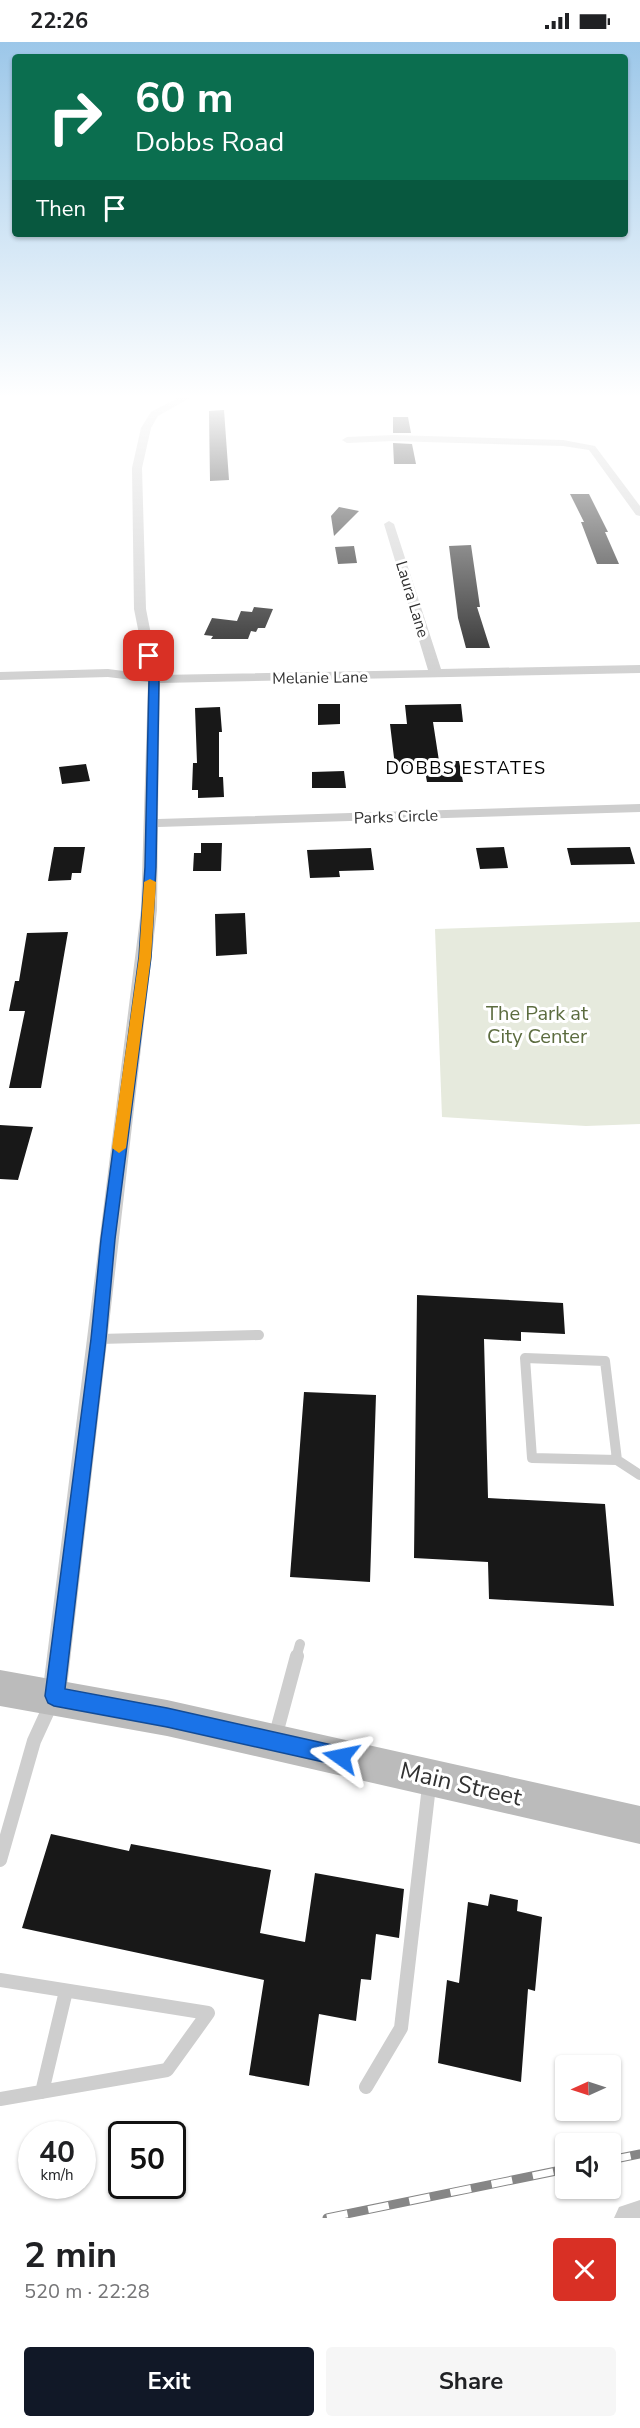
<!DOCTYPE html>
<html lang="en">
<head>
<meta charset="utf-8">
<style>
  :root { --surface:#fff; --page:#f6f6f6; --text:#202124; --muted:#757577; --accent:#111827 }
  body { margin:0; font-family:"Nunito Sans",sans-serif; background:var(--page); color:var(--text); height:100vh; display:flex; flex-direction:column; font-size:22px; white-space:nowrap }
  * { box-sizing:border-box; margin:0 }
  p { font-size:20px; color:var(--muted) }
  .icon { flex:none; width:33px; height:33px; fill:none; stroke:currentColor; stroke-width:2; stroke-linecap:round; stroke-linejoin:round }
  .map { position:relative; height:2176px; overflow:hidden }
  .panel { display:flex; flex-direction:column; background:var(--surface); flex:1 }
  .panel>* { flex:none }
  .guide { position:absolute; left:12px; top:12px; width:616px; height:183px; border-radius:6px; box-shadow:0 2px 4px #0004; background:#0b6e4f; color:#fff; overflow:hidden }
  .needle { width:39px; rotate:267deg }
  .fabs { position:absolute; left:555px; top:2013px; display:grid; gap:12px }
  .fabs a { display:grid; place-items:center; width:66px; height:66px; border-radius:6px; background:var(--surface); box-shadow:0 2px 4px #0004; font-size:30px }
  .speed { position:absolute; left:18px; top:2079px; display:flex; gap:12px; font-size:30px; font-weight:700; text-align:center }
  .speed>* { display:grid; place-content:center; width:78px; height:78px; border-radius:50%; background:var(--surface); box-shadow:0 2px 4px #0004; line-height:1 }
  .speed small { font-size:15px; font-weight:400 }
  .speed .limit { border:3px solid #111; border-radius:9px; background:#fff; color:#111 }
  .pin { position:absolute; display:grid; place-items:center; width:51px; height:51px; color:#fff; margin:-26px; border-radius:12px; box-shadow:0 3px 9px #0006 }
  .me { position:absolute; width:66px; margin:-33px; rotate:282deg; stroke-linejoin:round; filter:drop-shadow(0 0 4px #0008) }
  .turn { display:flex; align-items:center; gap:21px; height:126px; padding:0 24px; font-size:27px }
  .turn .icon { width:78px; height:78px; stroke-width:2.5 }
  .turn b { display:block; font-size:42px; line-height:51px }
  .then { display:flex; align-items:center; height:57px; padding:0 24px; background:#0003; gap:12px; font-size:22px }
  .round { display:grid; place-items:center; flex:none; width:63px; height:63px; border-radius:6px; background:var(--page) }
  .summary { display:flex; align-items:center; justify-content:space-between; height:102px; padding:0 24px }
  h1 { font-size:36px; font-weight:700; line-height:45px }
  .button { display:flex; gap:12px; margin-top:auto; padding:12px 24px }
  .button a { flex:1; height:69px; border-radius:6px; background:var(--accent); color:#fff; font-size:24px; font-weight:700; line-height:69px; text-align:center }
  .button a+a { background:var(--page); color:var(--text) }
  .status { display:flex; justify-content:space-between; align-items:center; height:42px; padding:0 30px; background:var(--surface); direction:ltr }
  .status svg { height:16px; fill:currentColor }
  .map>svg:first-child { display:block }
  .green { fill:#e6eadd }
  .building { fill:#181818 }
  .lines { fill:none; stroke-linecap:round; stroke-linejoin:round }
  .service-far1 { stroke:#cecece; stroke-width:10 }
  .service { stroke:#cecece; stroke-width:14 }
  .minor { fill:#cecece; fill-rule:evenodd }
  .secondary { fill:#bbb; fill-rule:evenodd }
  .rail-casing { stroke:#868686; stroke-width:9 }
  .rail { stroke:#fff; stroke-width:7; stroke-dasharray:21; stroke-linecap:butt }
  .route { fill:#1a73e8; stroke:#114b97; stroke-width:1.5 }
  .slow { fill:#f59e0b }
  .labels { text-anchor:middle; stroke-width:6; stroke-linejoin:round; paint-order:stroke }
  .far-street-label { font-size:16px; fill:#313131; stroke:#fff }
  .far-neighbourhood-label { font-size:18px; letter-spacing:1.5px; fill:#000; stroke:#fff }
  .park-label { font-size:20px; fill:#5c6c3f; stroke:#fff }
  .near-street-label { font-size:24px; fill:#313131; stroke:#fff }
</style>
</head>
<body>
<div class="status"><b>22:26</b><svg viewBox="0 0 49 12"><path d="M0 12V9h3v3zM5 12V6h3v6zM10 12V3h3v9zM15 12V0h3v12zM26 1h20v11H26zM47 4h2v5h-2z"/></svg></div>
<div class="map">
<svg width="640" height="2176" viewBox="0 0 640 2176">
  <rect width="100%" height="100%" fill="#fff"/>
  <path class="green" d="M640 880V1082L586 1084 442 1075 435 887Z"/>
  <path class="building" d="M224 368 229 438 210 439 209 369Z
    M393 375H408L411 391H393Z
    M393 401 412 402 416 422H394Z
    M570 452H589L608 490H605L619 522H597L581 480H584Z
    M339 465 359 469 334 494 331 474Z
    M471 503 480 565H477L490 606H466L458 576 449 504Z
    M354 504 357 521 338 522 335 505Z
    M254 565 273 567 265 586H258L256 590 251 589 248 597H211L213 594 204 593 212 576 237 579 241 569 252 570Z
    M318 662H340V682L318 683Z
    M461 662 463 680H433L439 719H459L463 740H427L424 724H395L390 682H407L405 663Z
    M220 665 222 690H219V735H223L224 755 198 756V748H192L193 721H197L195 666Z
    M86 722 90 739 62 742 59 725Z
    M344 729 346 746H312V730Z
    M201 801H222L221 829H193L194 811H201Z
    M54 805H85L81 831H72L71 838 48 839Z
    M504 805 508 826 480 827 476 806Z
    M630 805 635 822 571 823 567 806Z
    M371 806 374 828 339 829 340 835 310 836 307 808Z
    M245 871 247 912 216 914 215 872Z
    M68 890 41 1046H9L25 969H9L15 939H19L27 891Z
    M0 1083 33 1085 18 1138 0 1137Z
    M417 1253 563 1261 565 1292 521 1290V1299L484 1297 488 1456 605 1462 614 1564 489 1557 488 1520 414 1516Z
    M304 1350 376 1353 370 1540 290 1535Z
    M51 1792 129 1809 131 1802 271 1828 260 1891 305 1900 315 1831 404 1847 399 1896 376 1892 371 1938 361 1937 356 1979 319 1972 309 2044 249 2033 264 1938 22 1886Z
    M490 1852 518 1858 517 1869 542 1875 535 1949 528 1947 521 2040 438 2021 447 1938 459 1941 468 1860 488 1864Z"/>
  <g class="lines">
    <path class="service-far1" d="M99 1297 259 1293
      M525 1316 605 1319 617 1418 532 1416Z
      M617 1418 640 1433
      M296 1616 300 1602"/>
    <path class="service" d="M276 1692 297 1614
      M0 1818 34 1699 51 1662
      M0 1938 208 1971 167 2028 0 2057
      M366 2045 401 1986 429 1744
      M42 2050 66 1949"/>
    <path class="minor" d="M184 353H195L158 374 151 386 142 426 146 567 159 633 428 628 384 482 389 479 394 482 441 627 640 623V631L160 641 158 777 640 762V770L158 785 157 868 66 1654 63 1663 54 1666 45 1663 42 1654 141 868 148 640 108 635 0 638V630L108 627 147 632 134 567 132 426 141 386 151 370Z
      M393 393 563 398 595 404 640 464V474L636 473 589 408 563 404 393 399 347 401 342 398 347 395Z
      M640 2158V2176H614L619 2165Z"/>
    <path class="secondary" d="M0 1628 167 1658 640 1764V1802L167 1694 0 1664Z"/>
    <g class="rail-casing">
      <path id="rail" d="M610 2118 640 2112
        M327 2176 566 2127"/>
    </g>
    <use href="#rail" class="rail"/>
  </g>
  <linearGradient id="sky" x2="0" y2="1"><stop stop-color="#9cc7e9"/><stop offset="0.54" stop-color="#fff"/><stop offset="1" stop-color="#fff" stop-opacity="0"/></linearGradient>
  <rect width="640" height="657" fill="url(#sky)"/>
  <path class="route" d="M149 611 154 614 159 637 156 825 151 915 115 1197 106 1297 65 1647 167 1666 341 1705 348 1708 350 1715 348 1722 341 1724 167 1685 54 1664 48 1661 45 1654 91 1297 101 1197 139 915 145 825 149 637 144 614Z"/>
  <path class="slow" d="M150 837 156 840 151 915 126 1106 119 1111 112 1106 139 915 144 840Z"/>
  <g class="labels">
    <g class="far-street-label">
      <text transform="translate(413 557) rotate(73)" y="6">Laura Lane</text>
      <text transform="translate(320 635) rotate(-1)" y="6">Melanie Lane</text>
      <text transform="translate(396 774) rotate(-2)" y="6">Parks Circle</text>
    </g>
    <g class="far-neighbourhood-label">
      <text x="466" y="732">DOBBS ESTATES</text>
    </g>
    <g class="park-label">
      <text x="537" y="978">The Park at<tspan x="537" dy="23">City Center</tspan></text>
    </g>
    <g class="near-street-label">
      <text transform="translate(461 1742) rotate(13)" y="8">Main Street</text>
    </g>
  </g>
</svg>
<div class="fabs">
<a><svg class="needle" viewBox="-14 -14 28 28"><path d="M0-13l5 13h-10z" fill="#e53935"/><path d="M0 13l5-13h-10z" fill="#757577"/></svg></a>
<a><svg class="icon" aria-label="sound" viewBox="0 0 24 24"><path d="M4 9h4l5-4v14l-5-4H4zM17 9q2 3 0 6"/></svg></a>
</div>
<div class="speed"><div>40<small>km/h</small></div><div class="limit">50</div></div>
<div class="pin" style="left:149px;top:614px;background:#d93025"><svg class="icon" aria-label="arrive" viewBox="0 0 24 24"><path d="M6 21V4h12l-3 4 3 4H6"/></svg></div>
<svg class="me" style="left:341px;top:1715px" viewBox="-20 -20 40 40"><path d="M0-17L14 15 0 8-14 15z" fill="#1a73e8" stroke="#fff" stroke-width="4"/></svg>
<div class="guide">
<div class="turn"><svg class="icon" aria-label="right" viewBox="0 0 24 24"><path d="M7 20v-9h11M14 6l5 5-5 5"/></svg><div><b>60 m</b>Dobbs Road</div></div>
<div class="then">Then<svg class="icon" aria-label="arrive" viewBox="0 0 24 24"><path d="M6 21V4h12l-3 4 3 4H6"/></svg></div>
</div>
</div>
<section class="panel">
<div class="summary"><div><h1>2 min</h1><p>520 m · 22:28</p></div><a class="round" style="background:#d93025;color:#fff"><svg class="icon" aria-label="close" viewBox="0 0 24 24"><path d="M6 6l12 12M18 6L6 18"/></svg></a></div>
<div class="button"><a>Exit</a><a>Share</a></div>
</section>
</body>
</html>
